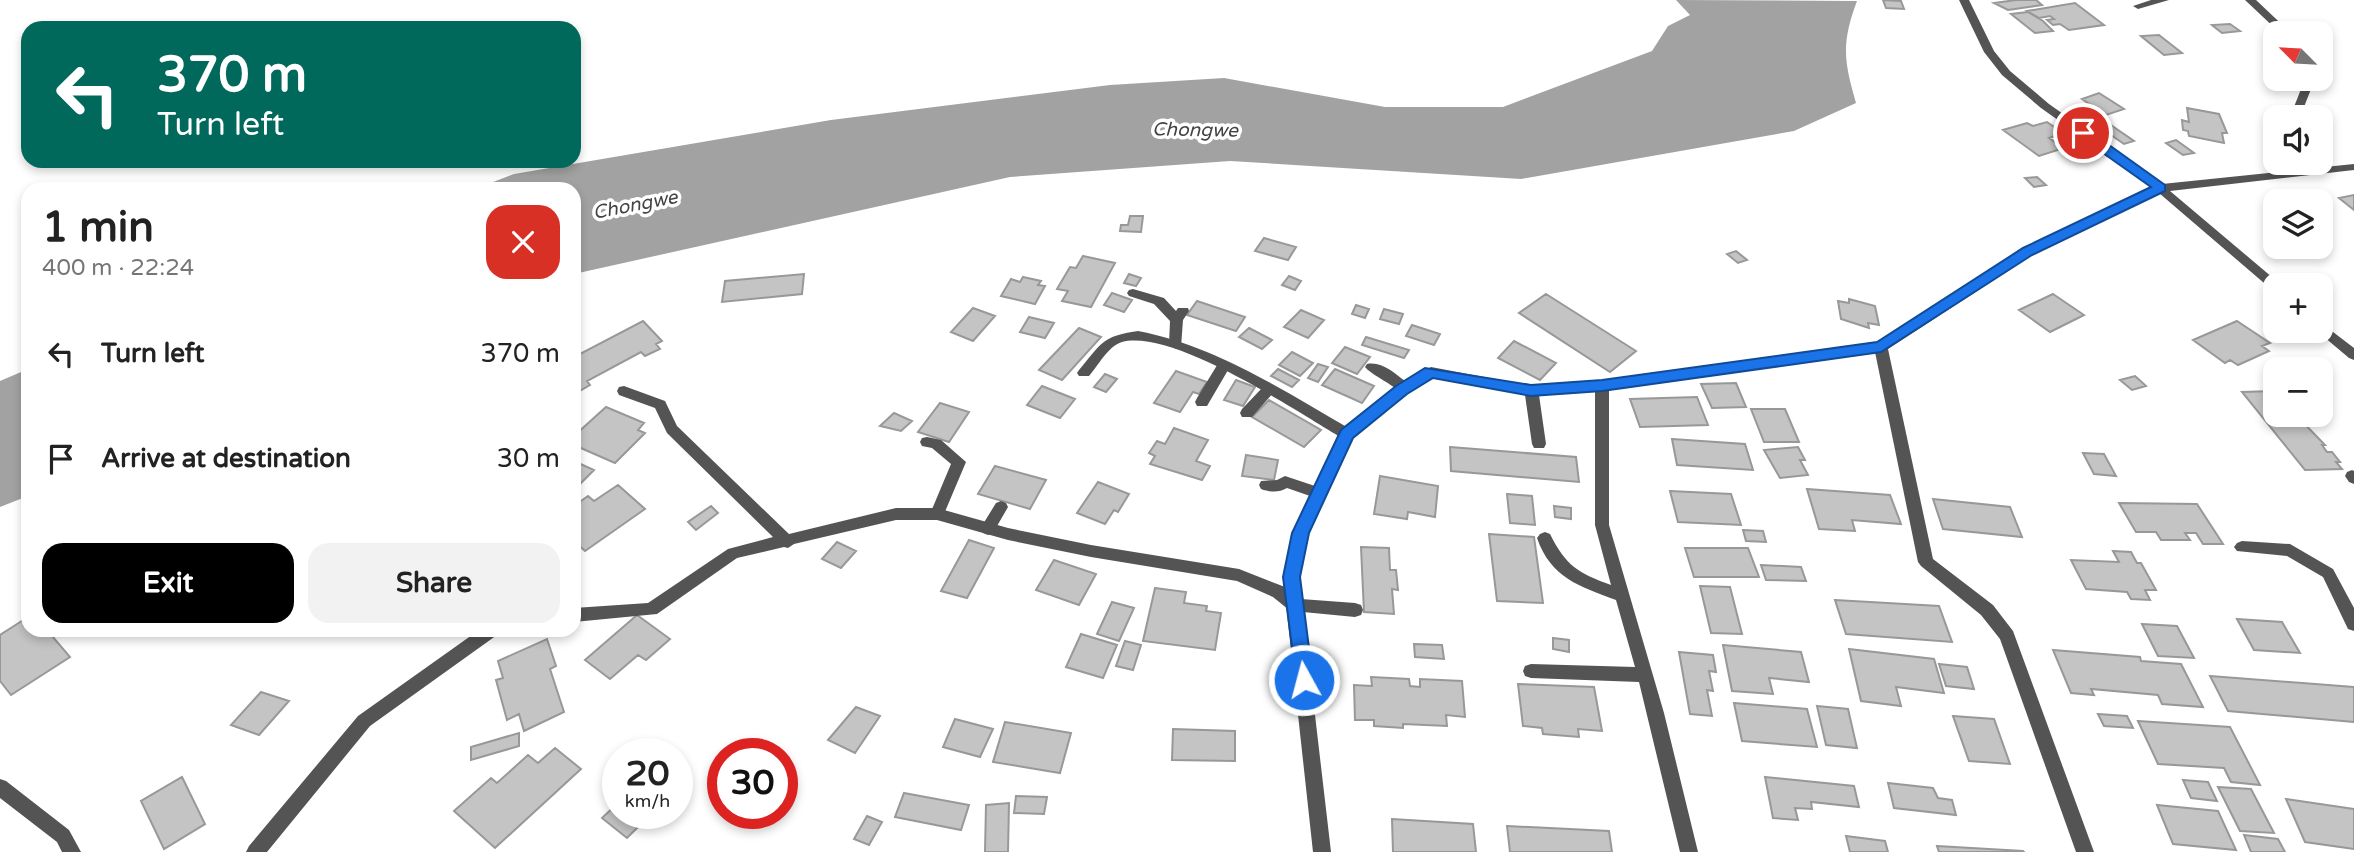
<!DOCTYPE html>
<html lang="en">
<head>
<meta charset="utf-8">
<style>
  :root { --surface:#fff; --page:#f2f2f2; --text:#222; --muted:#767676; --accent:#000 }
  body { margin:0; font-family:"Varela Round",sans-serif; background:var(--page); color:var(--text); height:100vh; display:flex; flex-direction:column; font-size:26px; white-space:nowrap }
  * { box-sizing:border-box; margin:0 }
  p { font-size:23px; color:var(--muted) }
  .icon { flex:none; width:38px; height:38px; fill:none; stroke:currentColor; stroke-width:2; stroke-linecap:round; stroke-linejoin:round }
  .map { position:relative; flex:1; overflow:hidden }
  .details { position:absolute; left:21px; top:182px; width:560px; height:455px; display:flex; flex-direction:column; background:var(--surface); border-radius:21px; box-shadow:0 4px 10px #0003 }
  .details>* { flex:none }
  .banner { position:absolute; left:21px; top:21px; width:560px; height:147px; border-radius:21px; box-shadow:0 4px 10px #0003; background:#00695c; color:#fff; overflow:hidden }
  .needle { width:46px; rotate:294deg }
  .controls { position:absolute; left:2263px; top:21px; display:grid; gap:14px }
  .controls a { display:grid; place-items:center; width:70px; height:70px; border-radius:14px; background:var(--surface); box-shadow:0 4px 10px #0003; font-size:35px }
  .speed { position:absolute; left:602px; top:738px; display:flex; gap:14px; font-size:35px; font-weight:700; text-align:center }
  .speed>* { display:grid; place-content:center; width:91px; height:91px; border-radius:50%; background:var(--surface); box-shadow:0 4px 10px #0003; line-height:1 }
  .speed small { font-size:18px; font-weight:400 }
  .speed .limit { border:10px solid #d22; background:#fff; color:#111 }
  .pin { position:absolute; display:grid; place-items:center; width:60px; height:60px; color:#fff; margin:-30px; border:4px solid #fff; border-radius:50%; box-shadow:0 2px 7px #0007 }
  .me { position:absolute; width:77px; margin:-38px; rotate:353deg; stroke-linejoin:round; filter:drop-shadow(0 0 5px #0008) }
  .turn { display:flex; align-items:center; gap:24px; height:147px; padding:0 21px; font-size:32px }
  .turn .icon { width:91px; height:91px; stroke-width:2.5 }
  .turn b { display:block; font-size:49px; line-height:60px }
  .round { display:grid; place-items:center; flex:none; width:74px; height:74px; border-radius:21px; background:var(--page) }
  .headline { display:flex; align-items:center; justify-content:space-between; height:119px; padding:0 21px }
  h1 { font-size:42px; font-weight:700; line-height:52px }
  .cta { display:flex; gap:14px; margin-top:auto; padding:14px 21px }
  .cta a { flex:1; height:80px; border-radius:21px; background:var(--accent); color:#fff; font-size:28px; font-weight:700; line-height:80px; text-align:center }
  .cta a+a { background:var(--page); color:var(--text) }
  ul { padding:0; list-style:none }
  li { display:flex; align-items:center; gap:21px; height:105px; padding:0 21px }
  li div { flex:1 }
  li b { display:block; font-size:26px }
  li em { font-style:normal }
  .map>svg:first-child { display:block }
  .water { fill:#a2a2a2 }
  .building { fill:#c4c4c4; stroke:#989898; stroke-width:2 }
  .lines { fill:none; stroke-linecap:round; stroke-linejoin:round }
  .service { fill:#545454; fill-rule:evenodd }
  .minor { fill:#545454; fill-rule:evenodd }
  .route { fill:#1a73e8; stroke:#114b97; stroke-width:2 }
  .labels { text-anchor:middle; stroke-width:7; stroke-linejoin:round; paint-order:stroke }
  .far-water-label { font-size:19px; font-style:italic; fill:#434343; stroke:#fff }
</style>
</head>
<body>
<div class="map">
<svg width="2354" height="852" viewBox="0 0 2354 852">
  <rect width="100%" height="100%" fill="#fff"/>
  <path class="water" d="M1676 0 1857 1C1841 44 1844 61 1856 103L1794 131 1521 179 1230 161 1010 177 574 274V189H475L514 174 831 120 1110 85 1224 78 1385 107H1503L1652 51 1668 26 1690 15Z
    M28 369V496L0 507V381Z"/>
  <path class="building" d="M1883 0 1901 1 1904 9 1886 8Z
    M2016 0H2036L2042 5 2008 10 1994 3Z
    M2075 3 2104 25 2069 30 2060 24 2053 25 2047 20 2054 19 2050 16 2039 18 2027 11Z
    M2028 12 2043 21 2053 31 2035 33 2011 14Z
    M2230 24 2240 31 2222 33 2212 25Z
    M2159 35 2182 53 2164 55 2141 36Z
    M2099 93 2124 109 2106 115 2082 99Z
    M2187 108 2219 114 2227 133H2222L2224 143 2189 136 2188 131 2183 130 2182 120 2189 122Z
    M2102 119 2134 141 2124 144 2092 122Z
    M2047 122 2063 133 2049 138 2064 148 2039 156 2003 130 2027 123 2033 126Z
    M2176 140 2194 153 2183 155 2166 143Z
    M2037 177 2046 185 2034 187 2025 178Z
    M2354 195V210L2339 198Z
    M1130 216H1143L1141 232 1120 231 1121 225H1128Z
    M1264 238 1296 247 1288 260 1255 251Z
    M1736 251 1747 260 1738 263 1727 254Z
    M1083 256 1115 263 1091 307 1062 301 1068 291 1057 289 1070 267 1076 268Z
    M804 274 802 294 722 302 725 281Z
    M1129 274 1141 278 1136 286 1124 283Z
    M1289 276 1301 281 1295 290 1282 285Z
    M1023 277 1041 281 1038 285 1045 286 1035 304 1001 296 1011 279 1020 282Z
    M1112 293 1132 300 1124 312 1104 305Z
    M1546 294 1636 351 1610 372 1519 313Z
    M2053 294 2084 315 2050 332 2019 310Z
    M1849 299 1875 306 1879 325 1868 323 1869 328 1841 319 1838 301 1849 303Z
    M1197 301 1245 317 1236 331 1187 315Z
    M1356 305 1369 309 1365 318 1352 314Z
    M973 308 995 316 973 341 951 332Z
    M1384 309 1403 314 1399 324 1380 319Z
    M1301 310 1324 320 1308 338 1284 327Z
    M1029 317 1054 323 1045 338 1020 332Z
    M643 321 662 341 656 344 660 349 645 356 641 352 587 381 590 385 576 393 574 357Z
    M2237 321 2270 343 2262 346 2269 351 2238 365 2230 360 2225 363 2193 340Z
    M1412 325 1440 334 1434 345 1406 336Z
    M1079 328 1101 337 1062 380 1039 370Z
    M1249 328 1272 340 1262 349 1239 337Z
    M1366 337 1409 350 1404 358 1362 345Z
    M1514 341 1556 363 1540 380 1498 358Z
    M1345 347 1370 357 1357 374 1332 363Z
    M1292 352 1313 363 1300 376 1279 365Z
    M1318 364 1328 367 1318 382 1308 378Z
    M1278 369 1299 380 1292 387 1271 376Z
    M1335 369 1374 386 1362 403 1322 385Z
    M1176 371 1207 382 1199 394 1193 392 1180 412 1154 403Z
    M1105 374 1117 379 1106 392 1094 387Z
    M2135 376 2146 386 2132 390 2120 380Z
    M1236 380 1255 387 1243 406 1224 400Z
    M1736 383 1746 407 1712 408 1701 384Z
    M1042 386 1075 399 1060 418 1027 405Z
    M2275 391V415H2296L2325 445H2322L2327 452H2332L2340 462H2336L2342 469 2305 470 2242 392Z
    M1697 397 1708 425 1640 427 1630 399Z
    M1269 400 1321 430 1304 447 1252 417Z
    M940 403 969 412 949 442 918 432Z
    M606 407 644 423 638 430 645 433 615 463 574 445V436Z
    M1751 409H1785L1799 442H1764Z
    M894 413 912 421 901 431 880 426Z
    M1174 428 1208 440 1196 461 1210 466 1202 480 1150 464 1155 456 1149 453 1157 441 1165 444Z
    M1672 439 1745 444 1753 470 1677 465Z
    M1450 447 1576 457 1579 482 1451 471Z
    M1798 447 1805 460H1800L1808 475 1780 478 1764 450Z
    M2083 453 2104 454 2116 476 2094 474Z
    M1246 455 1278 460 1274 480 1242 476Z
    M574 461 594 470 574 490Z
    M995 466 1046 480 1030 509 978 494Z
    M1380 476 1438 486 1435 517 1408 512 1407 519 1374 514Z
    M1098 482 1129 494 1118 512 1114 510 1105 524 1077 513Z
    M618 485 645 509 585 551 574 541V506L588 496 594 501Z
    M1807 489 1890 495 1901 524 1852 520 1855 531 1819 529Z
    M1670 491 1731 494 1741 525 1678 522Z
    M1507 494 1532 496 1535 525 1510 523Z
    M1933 499 2010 507 2022 537 1943 529Z
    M2119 503 2197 504 2223 544H2203L2196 533H2185L2190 540H2161L2156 532H2136Z
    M711 506 718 513 696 530 688 522Z
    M1554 506 1571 508V519L1555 517Z
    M1743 530 1763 531 1766 542 1746 541Z
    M1489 534 1534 537 1543 603 1497 601Z
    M969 540 994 548 967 598 941 591Z
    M837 542 856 551 841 568 822 559Z
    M1361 547 1389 548 1390 570H1396L1398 590 1392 589 1394 614 1364 612Z
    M1685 548H1748L1759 577H1694Z
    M2113 551 2131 552 2137 563H2141L2156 590H2145L2150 600 2131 599 2127 592 2086 589 2071 560 2119 562Z
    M1054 560 1096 574 1079 605 1036 590Z
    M1761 565 1801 567 1806 581 1766 580Z
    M1700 586 1730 587 1742 634 1711 633Z
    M1155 588 1186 592 1184 603 1207 606 1206 611 1221 613 1215 650 1143 641Z
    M1835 600 1939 606 1952 642 1846 634Z
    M1112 602 1134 608 1119 641 1097 634Z
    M637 615 670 639 646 660 638 655 610 679 585 660Z
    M28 617V630H47L70 657 11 695 0 681V635Z
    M2237 619 2282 622 2300 653 2254 650Z
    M2142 624 2177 626 2194 658 2158 656Z
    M1081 634 1117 645 1103 678 1066 667Z
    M1553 638 1569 640V652L1553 649Z
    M547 639 556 666 550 669 564 712 524 731 519 714 507 720 496 680 503 678 498 661Z
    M1125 641 1141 645 1133 670 1116 666Z
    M1414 644 1442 645 1444 659 1415 657Z
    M1723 645 1801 652 1809 682 1769 678 1773 694 1732 691Z
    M1849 649 1934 659 1944 693 1896 687 1901 706 1861 701Z
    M2053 650 2140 657 2141 661 2181 664 2203 707 2162 704 2158 695 2091 689 2094 695 2071 693Z
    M1679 652 1713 655 1716 672 1709 671 1713 691 1707 690 1712 716 1690 714Z
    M1939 664 1967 667 1974 689 1946 686Z
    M2210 676 2354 687V722L2228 711Z
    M1371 677 1409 679 1410 686 1420 687V679L1462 681 1465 717 1446 715 1447 726 1403 724V728L1374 726V720H1355L1354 685 1372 686Z
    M1518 684 1594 687 1602 731 1578 729 1579 737 1543 734 1542 728 1523 726Z
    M261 692 289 701 259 735 231 725Z
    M1734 703 1807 709 1817 747 1742 741Z
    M1817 706 1848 709 1857 748 1826 745Z
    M856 707 880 716 855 753 828 740Z
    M2098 714 2127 716 2133 728 2104 726Z
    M1953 716 1994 719 2010 764 1969 761Z
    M955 719 993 729 980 757 943 747Z
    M2138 721 2230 727 2260 785 2231 782 2224 768 2158 764Z
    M1005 722 1071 733 1060 773 993 762Z
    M1173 729 1235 731V761L1172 760Z
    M519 733V746L471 760V747Z
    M555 748 581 769 495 848 454 811 491 778 497 783 528 755 538 763Z
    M182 777 205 824 164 849 141 801Z
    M1765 777 1854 786 1859 807 1811 802 1812 809 1795 808 1798 820 1773 818Z
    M2183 780 2208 782 2217 801 2191 798Z
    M1888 783 1933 788 1938 798 1952 800 1956 815 1894 808Z
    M2218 787 2251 789 2274 833 2240 831Z
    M904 793 969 805 961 830 895 817Z
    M1016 796 1047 797 1044 814 1014 813Z
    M2286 799 2354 809V849L2305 842Z
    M1009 803 1008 852H985L986 805Z
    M616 805 618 814H626L640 825 627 838 602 818Z
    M2157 805 2218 811 2236 850 2173 844Z
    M867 816 882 822 869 845 854 839Z
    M1392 819 1473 824 1476 852H1393Z
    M1507 826 1609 831 1612 852H1510Z
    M2244 835 2278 839 2285 852H2251Z
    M1846 836 1885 841 1888 852H1850Z
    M1937 846 2023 851 2024 852H1939Z"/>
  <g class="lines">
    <path class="service" d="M1138 331C1216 346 1284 391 1352 430L1354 434 1352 438H1342C1296 411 1174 329 1122 342 1108 346 1098 366 1089 376H1079L1077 373 1079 370C1102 343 1102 336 1138 331Z
      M624 386 665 401 677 426 789 534 896 508H937L1008 528 1091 545 1239 569 1285 587 1301 600 1303 605 1301 610 1295 612 1289 610 1273 597 1237 581 1091 557 1008 540 937 520H896L794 544 788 548 784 547 737 558 657 614 574 622V608L648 603 728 549 773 537 667 433 655 408 619 395 617 391 619 387Z
      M479 630H499L497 635 370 726 267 852H246L249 846 358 716Z
      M0 779 6 781 69 830 81 852H62L57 842 0 798Z"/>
    <path class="minor" d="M1959 0H1969L1994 51 2010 71 2049 104 2162 184 2354 164V170L2170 191 2279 283 2281 285H2275V290L2271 289 2159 193 2032 255 1888 349 1933 559 1993 605 2013 631 2094 852H2076L2000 639 1981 615 1921 566 1918 562 1875 352 1609 390V525L1664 713 1698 852H1680L1639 682 1531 678 1525 676 1523 671 1525 666 1531 664 1635 667 1616 600C1579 586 1551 578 1537 538L1540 534 1545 532 1550 534C1566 566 1578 573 1611 585L1595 525V391L1539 395 1546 444 1544 448H1534L1532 444 1525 395 1433 377 1406 393 1352 437 1308 533 1299 577 1301 599 1355 603 1361 605 1363 610 1361 615 1355 617 1303 612 1331 852H1313L1283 577 1292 533 1310 496 1287 488C1279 493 1269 492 1261 489L1259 485 1261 481 1277 480 1285 476 1315 486 1342 430 1395 388C1386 381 1371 374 1365 367L1367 364C1382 361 1394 373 1405 381L1431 367 1531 386 1602 381 1878 343 2024 249 2152 187 2041 108 2002 75 1984 52Z
      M2151 0H2169L2138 9 2133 6Z
      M2245 0H2256L2291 33H2280Z
      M2305 79H2315L2300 117H2290Z
      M1133 289 1164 298 1176 311 1178 308H1188L1189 311 1183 320 1181 347 1176 349 1169 344 1170 321 1154 304 1129 296 1127 293 1129 290Z
      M2320 322 2354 348V360L2349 358 2317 331H2320Z
      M1224 360 1231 365 1207 406H1197L1195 402 1197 398 1219 362Z
      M1269 384 1274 386 1276 389 1274 392 1252 417H1242L1240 413 1242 409 1264 386Z
      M927 437 941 440 966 462 944 514 942 518H932L930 514 951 464 932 448 922 446 920 442 922 438Z
      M2352 470 2354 471V484L2349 482 2345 476 2347 472Z
      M1001 501 1006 503 1008 507 993 533 988 535 983 533 980 529 996 503Z
      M2242 541 2290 544 2333 569 2354 608V631L2348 629 2323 577 2287 556 2237 551 2234 547 2237 543Z"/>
  </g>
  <path class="route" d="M2079 130H2088L2165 185V191L2032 255 1881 352 1602 391 1531 396 1433 378 1407 394 1353 438 1309 533 1300 577 1313 680 1311 686H1297L1283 577 1292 533 1341 430 1396 386 1425 368 1531 385 1602 380 1877 342 2023 248 2151 187 2079 136Z"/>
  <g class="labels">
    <g class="far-water-label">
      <text transform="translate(1195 129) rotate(1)" y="7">Chongwe</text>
      <text transform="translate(635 204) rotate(-11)" y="7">Chongwe</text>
    </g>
  </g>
</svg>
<div class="controls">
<a><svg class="needle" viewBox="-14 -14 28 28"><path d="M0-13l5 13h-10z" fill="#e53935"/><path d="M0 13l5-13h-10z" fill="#767676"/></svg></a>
<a><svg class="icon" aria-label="sound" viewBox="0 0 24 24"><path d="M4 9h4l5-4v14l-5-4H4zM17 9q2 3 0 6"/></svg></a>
<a><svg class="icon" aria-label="layers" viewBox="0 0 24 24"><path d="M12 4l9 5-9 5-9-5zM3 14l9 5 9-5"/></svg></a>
<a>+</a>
<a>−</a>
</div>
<div class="speed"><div>20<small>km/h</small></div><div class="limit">30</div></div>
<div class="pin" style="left:2083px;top:133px;background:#d93025"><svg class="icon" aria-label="arrive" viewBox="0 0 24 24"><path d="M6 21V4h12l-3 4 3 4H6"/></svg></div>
<svg class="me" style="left:1304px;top:680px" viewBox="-20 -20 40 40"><circle r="17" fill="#1a73e8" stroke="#fff" stroke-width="3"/><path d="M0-11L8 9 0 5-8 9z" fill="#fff"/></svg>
<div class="banner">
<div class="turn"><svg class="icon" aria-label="left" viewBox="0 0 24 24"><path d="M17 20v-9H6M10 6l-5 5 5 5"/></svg><div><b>370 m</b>Turn left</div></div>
</div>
<section class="details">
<div class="headline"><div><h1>1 min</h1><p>400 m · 22:24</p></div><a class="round" style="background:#d93025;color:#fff"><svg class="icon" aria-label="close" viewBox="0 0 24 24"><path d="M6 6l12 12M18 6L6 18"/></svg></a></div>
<ul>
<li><svg class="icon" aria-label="left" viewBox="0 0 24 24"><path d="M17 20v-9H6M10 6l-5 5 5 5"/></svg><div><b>Turn left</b></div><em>370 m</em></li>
<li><svg class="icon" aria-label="arrive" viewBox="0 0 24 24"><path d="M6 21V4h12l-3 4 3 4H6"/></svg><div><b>Arrive at destination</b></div><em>30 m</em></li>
</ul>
<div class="cta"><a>Exit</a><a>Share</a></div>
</section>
</div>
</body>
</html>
